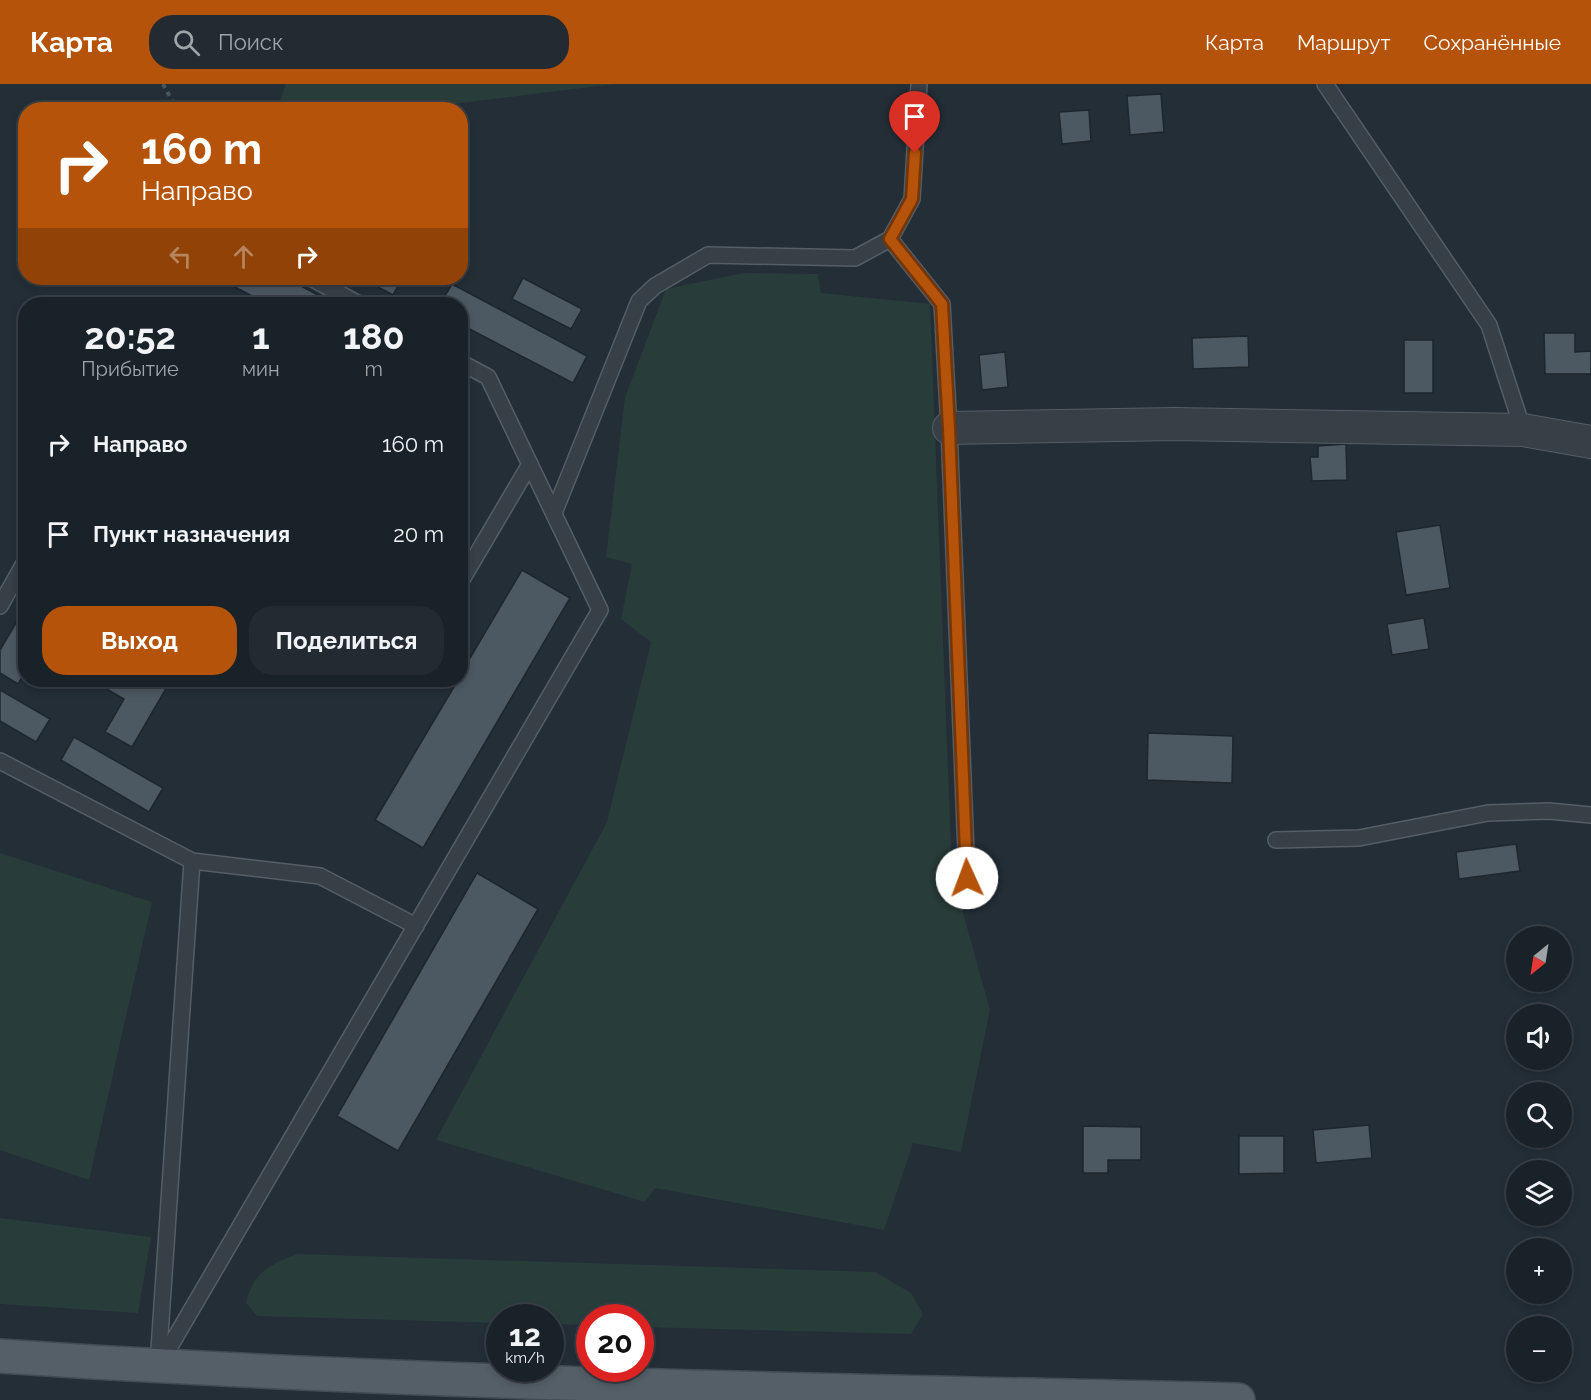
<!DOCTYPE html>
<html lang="ru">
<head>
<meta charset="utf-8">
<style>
  :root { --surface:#1a2229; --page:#232a31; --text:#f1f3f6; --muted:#9fa4a8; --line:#383f46; --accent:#b45309 }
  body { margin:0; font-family:Raleway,sans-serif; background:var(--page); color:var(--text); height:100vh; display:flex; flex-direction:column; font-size:22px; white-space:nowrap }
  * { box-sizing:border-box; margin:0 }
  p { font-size:20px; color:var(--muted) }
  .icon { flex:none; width:33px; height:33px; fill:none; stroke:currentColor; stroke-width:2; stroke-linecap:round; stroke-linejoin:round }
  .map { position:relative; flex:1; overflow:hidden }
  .details { position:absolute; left:18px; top:213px; width:450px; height:390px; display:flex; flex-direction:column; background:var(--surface); border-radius:24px; box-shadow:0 3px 9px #0003,0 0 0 2px var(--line) }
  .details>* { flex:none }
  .guide { position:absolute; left:18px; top:18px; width:450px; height:183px; border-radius:24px; box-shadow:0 3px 9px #0003,0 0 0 2px var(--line); background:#b45309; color:#fff; overflow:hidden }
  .needle { width:39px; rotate:210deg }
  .controls { position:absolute; left:1506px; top:842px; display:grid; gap:12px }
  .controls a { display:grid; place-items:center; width:66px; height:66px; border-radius:50%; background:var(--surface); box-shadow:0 3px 9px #0003,0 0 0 2px var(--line); font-size:30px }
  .speed { position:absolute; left:486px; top:1220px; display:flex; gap:12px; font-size:30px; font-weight:700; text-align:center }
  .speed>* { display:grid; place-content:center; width:78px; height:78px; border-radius:50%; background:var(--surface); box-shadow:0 3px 9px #0003,0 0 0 2px var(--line); line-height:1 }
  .speed small { font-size:15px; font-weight:400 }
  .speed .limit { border:9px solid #d22; background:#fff; color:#111 }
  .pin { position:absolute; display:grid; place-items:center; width:51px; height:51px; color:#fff; margin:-62px -26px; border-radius:50% 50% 50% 0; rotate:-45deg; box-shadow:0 0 6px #0007 }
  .pin .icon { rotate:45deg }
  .me { position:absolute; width:66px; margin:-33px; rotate:358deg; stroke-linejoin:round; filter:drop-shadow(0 0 4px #0008) }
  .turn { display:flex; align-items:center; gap:21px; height:126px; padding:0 24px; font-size:27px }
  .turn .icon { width:78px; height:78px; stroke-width:2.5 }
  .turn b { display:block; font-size:42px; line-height:51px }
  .lanes { display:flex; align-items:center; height:57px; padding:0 24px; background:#0003; justify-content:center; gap:30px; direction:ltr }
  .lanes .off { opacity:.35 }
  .eta { display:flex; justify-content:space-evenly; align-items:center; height:102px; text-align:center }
  .eta b { font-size:36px; font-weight:700; line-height:42px }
  .action { display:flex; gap:12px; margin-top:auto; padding:12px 24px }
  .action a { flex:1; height:69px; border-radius:24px; background:var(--accent); color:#fff; font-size:24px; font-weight:700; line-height:69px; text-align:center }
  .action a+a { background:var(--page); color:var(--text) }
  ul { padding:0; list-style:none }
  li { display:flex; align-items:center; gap:18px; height:90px; padding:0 24px }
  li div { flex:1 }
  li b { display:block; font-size:22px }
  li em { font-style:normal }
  header { display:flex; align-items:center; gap:36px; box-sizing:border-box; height:84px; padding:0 30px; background:var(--accent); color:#fff }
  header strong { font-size:28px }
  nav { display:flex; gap:33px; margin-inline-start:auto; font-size:21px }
  .search { width:420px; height:54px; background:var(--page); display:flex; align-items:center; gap:15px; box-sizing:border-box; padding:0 21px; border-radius:24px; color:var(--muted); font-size:22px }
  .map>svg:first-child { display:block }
  .green { fill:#283c3a }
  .building { fill:#4c5862; stroke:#1e262e; stroke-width:1.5 }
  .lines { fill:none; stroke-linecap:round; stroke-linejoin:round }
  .lane-casing { stroke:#555d65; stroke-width:18 }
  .street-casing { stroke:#555d65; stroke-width:34 }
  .primary-casing { stroke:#434b54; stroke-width:36 }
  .path { stroke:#475859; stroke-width:4; stroke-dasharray:4.5 4.5; stroke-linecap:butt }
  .lane { stroke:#373f47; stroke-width:15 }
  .street { stroke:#373f47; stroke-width:32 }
  .primary { stroke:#555f67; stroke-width:33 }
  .route-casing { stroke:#753606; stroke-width:15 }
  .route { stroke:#b45309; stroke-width:10 }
</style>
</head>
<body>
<header>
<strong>Карта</strong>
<div class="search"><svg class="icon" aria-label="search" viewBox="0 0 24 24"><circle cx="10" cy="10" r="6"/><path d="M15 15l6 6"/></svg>Поиск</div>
<nav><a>Карта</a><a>Маршрут</a><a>Сохранённые</a></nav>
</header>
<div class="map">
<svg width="1591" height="1316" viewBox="0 0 1591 1316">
  <rect width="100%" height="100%" fill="#232e37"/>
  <path class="green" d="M286 0H615L413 25H277Z
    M743 189 818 190 821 209 930 220 952 789 990 926 961 1068 913 1059 884 1146 655 1104 645 1118 436 1056 607 738 651 558 621 535 632 480 606 473 625 313 666 205Z
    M0 769 152 818 89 1096 0 1066Z
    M0 1134 151 1153 138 1229 0 1220Z
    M297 1170 875 1188 911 1209 923 1230 911 1250 641 1243 640 1233H590L589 1241 551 1240 550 1233H500L499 1239 257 1232 246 1219C254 1187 269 1181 297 1170Z"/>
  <path class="building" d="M1161 10 1164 48 1130 51 1127 12Z
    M1089 26 1091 57 1062 60 1059 28Z
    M218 194H286L335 220H267Z
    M361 194H402L393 211Z
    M523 194 582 225 571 245 512 215Z
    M452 200 587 272 573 299 460 240V220H440Z
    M1544 249H1575V268L1591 267V290H1545Z
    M1248 252 1249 283 1193 285 1192 254Z
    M1404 256H1433V309H1404Z
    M1005 268 1008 303 982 306 979 271Z
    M1346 360 1347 396 1312 397 1310 373H1318V362Z
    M1440 441 1450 504 1406 511 1396 448Z
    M522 486 570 514 423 764 375 736 458 596H460V591Z
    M26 522V587L18 600 0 589V566Z
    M1424 534 1429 565 1392 571 1387 540Z
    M91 596H171L132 663 105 648 124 615Z
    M0 606 50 635 36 658 0 637Z
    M1148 649 1233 652 1232 699 1147 696Z
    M74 653 163 704 149 728 61 676Z
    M1516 760 1520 787 1459 795 1456 768Z
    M477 789 538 825 398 1067 337 1032Z
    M1369 1041 1372 1074 1316 1079 1313 1046Z
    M1083 1042 1141 1043V1076H1108V1089H1083Z
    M1239 1052H1284V1089L1239 1090Z"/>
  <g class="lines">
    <g class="lane-casing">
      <path id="lane" d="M1325 0 1489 241 1523 346
        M890 155 942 220 949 344 967 794
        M311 194 359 220
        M554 429 639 217 655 202 708 171 855 174 890 155 912 115 919 0
        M460 499 530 380
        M0 522 26 476
        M0 677 192 777
        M1276 756 1359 754 1488 729 1549 727 1591 731
        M158 1280 192 777 320 792 416 842
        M158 1283 600 526 488 293 460 278"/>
    </g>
    <g class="street-casing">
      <path id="street" d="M949 344 1175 340 1523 346 1591 358"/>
    </g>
    <g class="primary-casing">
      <path id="primary" d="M0 1272C412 1300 825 1306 1238 1316"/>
    </g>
    <path class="path" d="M163 0 177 26"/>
    <use href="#lane" class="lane"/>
    <use href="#street" class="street"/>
    <use href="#primary" class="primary"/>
  </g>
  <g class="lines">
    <g class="route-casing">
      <path id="route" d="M915 69 912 115 890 155 942 220 949 344 967 794"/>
    </g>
    <use href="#route" class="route"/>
  </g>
</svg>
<div class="controls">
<a><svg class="needle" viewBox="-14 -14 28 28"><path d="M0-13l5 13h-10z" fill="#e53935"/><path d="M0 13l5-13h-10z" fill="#9fa4a8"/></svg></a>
<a><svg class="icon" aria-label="sound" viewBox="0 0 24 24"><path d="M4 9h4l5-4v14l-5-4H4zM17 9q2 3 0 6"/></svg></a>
<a><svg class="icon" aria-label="search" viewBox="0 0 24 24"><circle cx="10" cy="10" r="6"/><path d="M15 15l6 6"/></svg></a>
<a><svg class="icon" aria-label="layers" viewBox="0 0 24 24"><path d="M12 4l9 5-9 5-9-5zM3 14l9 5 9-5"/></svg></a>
<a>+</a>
<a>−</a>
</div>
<div class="speed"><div>12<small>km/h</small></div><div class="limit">20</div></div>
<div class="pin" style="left:915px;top:69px;background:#d93025"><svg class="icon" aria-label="arrive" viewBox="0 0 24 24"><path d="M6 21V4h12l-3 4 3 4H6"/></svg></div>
<svg class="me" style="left:967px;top:794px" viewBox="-20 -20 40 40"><circle r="19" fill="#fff"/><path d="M0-13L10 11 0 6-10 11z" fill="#b45309"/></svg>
<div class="guide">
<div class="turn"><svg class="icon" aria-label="right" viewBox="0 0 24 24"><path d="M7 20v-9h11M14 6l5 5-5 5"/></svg><div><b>160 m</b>Направо</div></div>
<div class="lanes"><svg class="icon off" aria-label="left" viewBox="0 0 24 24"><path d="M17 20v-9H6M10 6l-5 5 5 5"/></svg><svg class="icon off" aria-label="ahead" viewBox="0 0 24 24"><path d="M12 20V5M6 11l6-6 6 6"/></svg><svg class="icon" aria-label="right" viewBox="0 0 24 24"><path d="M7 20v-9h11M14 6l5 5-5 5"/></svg></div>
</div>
<section class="details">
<div class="eta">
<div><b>20:52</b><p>Прибытие</p></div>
<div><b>1</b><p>мин</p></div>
<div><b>180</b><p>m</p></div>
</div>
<ul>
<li><svg class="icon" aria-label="right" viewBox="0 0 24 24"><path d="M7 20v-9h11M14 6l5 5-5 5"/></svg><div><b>Направо</b></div><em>160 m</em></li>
<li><svg class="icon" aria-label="arrive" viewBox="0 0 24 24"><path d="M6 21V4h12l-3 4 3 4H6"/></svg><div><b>Пункт назначения</b></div><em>20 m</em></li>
</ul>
<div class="action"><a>Выход</a><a>Поделиться</a></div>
</section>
</div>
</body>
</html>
